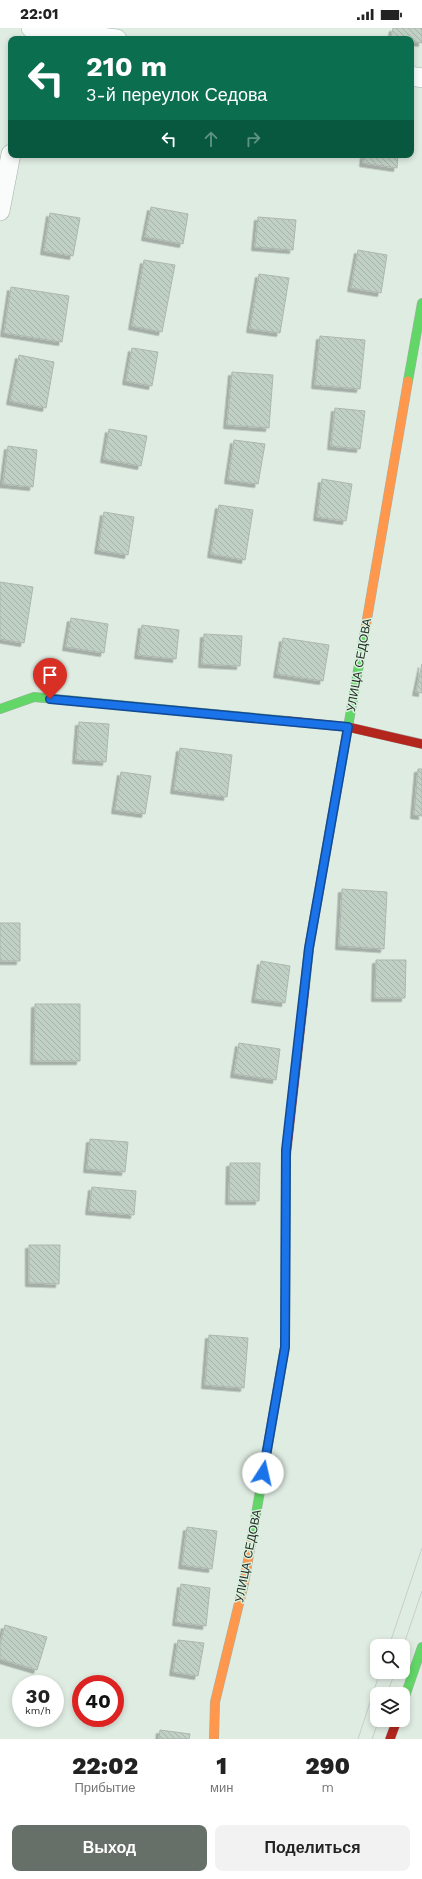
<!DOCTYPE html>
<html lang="ru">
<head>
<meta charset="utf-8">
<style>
  :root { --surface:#fff; --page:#f2f2f2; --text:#222; --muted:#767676; --accent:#677068 }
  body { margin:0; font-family:"Work Sans",sans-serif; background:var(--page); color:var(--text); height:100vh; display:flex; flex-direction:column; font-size:15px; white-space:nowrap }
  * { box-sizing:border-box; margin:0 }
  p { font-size:13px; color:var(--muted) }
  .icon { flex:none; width:22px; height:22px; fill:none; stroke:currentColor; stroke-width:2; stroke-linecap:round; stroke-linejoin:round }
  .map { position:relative; height:1711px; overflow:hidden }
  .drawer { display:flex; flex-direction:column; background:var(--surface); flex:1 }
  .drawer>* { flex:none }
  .banner { position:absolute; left:8px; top:8px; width:406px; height:122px; border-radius:8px; box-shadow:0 2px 6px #0003; background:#0b6e4f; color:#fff; overflow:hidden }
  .controls { position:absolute; left:370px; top:1611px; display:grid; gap:8px }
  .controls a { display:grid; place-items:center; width:40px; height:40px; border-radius:8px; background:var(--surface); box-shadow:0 2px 6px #0003; font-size:20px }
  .speed { position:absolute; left:12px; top:1647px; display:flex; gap:8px; font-size:20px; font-weight:700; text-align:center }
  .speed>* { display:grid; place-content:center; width:52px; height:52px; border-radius:50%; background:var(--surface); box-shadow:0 2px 6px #0003; line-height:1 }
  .speed small { font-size:10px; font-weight:400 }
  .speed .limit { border:6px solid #d22; background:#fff; color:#111 }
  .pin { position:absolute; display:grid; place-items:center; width:34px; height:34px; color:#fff; margin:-41px -17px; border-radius:50% 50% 50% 0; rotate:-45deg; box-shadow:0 0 4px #0007 }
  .pin .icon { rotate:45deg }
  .me { position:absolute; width:44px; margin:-22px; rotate:10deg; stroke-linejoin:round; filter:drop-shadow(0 0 3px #0008) }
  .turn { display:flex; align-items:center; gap:14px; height:84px; padding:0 12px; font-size:18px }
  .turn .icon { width:52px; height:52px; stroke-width:2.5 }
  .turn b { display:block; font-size:28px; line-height:34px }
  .lanes { display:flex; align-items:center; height:38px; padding:0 12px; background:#0003; justify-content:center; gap:20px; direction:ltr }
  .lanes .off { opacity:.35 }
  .eta { display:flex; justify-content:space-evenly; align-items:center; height:68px; text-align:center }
  .eta b { font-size:24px; font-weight:800; line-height:28px }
  .cta { display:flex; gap:8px; margin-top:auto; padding:8px 12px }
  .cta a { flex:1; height:46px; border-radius:8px; background:var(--accent); color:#fff; font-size:16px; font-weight:800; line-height:46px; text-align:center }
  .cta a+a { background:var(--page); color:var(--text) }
  .status { display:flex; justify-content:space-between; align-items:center; height:28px; padding:0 20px; background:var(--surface); direction:ltr }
  .status svg { height:11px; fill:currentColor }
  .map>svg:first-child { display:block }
  .building { fill:url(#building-back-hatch); stroke:#adb7af; filter:url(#shadow) }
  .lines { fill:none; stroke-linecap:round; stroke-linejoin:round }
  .street-casing { stroke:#a5b0a8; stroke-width:20 }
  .fast-casing { stroke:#a5b0a8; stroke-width:10 }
  .slow-casing { stroke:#a5b0a8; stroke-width:10 }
  .jam-casing { stroke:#a5b0a8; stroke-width:10 }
  .street { stroke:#fafcfb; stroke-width:19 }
  .fast { stroke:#63d668; stroke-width:9 }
  .slow { stroke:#ff974d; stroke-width:9 }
  .jam { stroke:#b3261e; stroke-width:9 }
  .tram { stroke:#cacdca; stroke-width:1 }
  .route-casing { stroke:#114b97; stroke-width:10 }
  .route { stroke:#1a73e8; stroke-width:7 }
  .labels { text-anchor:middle; stroke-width:3; stroke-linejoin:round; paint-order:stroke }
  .street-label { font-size:12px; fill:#262e27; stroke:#daf1df }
</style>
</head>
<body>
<div class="status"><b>22:01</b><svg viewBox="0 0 49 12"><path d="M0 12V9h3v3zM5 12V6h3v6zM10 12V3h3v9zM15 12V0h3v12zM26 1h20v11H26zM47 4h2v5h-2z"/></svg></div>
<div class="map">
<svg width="422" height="1711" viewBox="0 0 422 1711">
  <defs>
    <pattern id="building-back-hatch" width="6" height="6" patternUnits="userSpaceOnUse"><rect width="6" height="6" fill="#c0d0c4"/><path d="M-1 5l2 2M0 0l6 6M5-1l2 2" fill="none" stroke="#a5b3a8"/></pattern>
    <filter id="shadow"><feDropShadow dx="-3.5" dy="3.5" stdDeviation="0" flood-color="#0004"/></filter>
  </defs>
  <rect width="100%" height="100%" fill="#dfece2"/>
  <path class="building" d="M393 0H422V15L411 13V11L391 9Z
    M364 127H398L397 140 363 135Z
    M151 179 188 186 183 216 145 209Z
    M50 185 80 190 73 228 44 223Z
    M258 189 296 192 293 222 255 219Z
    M358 222 387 227 381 265 351 260Z
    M144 232 175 237 162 304 132 298Z
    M259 246 289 250 280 305 250 301Z
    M11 259 69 268 62 314 4 305Z
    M320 308 365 312 360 361 315 357Z
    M132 320 158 324 152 358 126 353Z
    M19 327 54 334 46 380 10 373Z
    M232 344 273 347 269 400 227 397Z
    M335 380 365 383 360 421 331 418Z
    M109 401 147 408 141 438 104 431Z
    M234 412 265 416 258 456 228 452Z
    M8 418 37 422 33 459 3 456Z
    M322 451 352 456 346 493 317 489Z
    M219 477 253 482 245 532 211 526Z
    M104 484 134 489 128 527 98 522Z
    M0 554 33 559 24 615 0 611Z
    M71 590 108 596 104 625 66 619Z
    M142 597 179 602 176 631 138 627Z
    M204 606 242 608 240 638 202 636Z
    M283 610 329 617 323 653 277 646Z
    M422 636V665L416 664Z
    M79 694 109 696 106 734 76 732Z
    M180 720 232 727 227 769 174 762Z
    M418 741H422V788L414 787Z
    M121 744 151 748 145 786 115 782Z
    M342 861 387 864 384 921 339 918Z
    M0 895H20V933H0Z
    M376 932H406L405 970H375Z
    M261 933 290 938 285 975 255 971Z
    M35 976H80V1033H34Z
    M239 1015 280 1021 276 1052 234 1046Z
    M90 1111 128 1114 125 1144 87 1141Z
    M230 1135H260L259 1173H229Z
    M92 1159 136 1163 134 1187 89 1183Z
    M29 1217H60L59 1256 29 1255Z
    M209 1307 248 1310 244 1360 205 1357Z
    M187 1499 217 1503 212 1541 182 1537Z
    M181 1556 210 1560 206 1598 176 1594Z
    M5 1597 47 1609 37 1642 0 1631V1616Z
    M178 1612 204 1615 198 1648 173 1644Z
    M160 1702 190 1706 189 1711H159Z"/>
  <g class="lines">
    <g class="street-casing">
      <path id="street" d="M31 0 117 11
        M411 48 422 50
        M0 183 11 126"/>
    </g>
    <g class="fast-casing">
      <path id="fast" d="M408 353 422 275
        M0 681 34 669 288 693
        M305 958 309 920 366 597
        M251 1515 285 1319 286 1128
        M403 1674 422 1619"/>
    </g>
    <g class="slow-casing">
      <path id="slow" d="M366 597 408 353
        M214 1711 215 1674 244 1555 251 1515"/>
    </g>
    <g class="jam-casing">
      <path id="jam" d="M288 693 348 699 422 716
        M286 1128 305 958
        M390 1711 397 1692"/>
    </g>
    <use href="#street" class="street"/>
    <use href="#fast" class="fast"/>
    <use href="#slow" class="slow"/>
    <use href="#jam" class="jam"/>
    <path class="tram" d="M389 1618 422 1520
      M403 1619 422 1563
      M387 1666 395 1644
      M358 1711 380 1644
      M372 1711 379 1692"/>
  </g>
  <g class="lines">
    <g class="route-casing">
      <path id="route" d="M50 671 348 699 309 920 300 998 286 1122 285 1319 263 1445"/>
    </g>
    <use href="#route" class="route"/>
  </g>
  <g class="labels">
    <g class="street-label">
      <text transform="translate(359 637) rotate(-80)" y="4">УЛИЦА СЕДОВА</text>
      <text transform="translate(248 1528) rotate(-79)" y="4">УЛИЦА СЕДОВА</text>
    </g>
  </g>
</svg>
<div class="controls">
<a><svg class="icon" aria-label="search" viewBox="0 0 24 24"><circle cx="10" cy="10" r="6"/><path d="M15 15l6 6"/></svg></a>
<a><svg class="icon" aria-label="layers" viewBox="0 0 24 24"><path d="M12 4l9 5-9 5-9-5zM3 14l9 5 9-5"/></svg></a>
</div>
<div class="speed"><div>30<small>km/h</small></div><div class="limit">40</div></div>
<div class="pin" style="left:50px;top:671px;background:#d93025"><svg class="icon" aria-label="arrive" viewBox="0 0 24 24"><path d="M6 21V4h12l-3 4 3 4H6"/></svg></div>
<svg class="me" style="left:263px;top:1445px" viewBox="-20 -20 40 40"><circle r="19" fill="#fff"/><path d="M0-13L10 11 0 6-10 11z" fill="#1a73e8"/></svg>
<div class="banner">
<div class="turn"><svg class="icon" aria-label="left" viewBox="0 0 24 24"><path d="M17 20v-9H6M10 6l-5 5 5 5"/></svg><div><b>210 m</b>3-й переулок Седова</div></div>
<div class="lanes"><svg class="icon" aria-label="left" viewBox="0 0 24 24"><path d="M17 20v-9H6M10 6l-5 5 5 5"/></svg><svg class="icon off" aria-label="ahead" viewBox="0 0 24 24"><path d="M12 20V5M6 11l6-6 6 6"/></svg><svg class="icon off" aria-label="right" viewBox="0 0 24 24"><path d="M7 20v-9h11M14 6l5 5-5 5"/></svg></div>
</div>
</div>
<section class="drawer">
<div class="eta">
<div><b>22:02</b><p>Прибытие</p></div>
<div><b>1</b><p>мин</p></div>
<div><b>290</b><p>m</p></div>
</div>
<div class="cta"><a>Выход</a><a>Поделиться</a></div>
</section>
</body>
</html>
